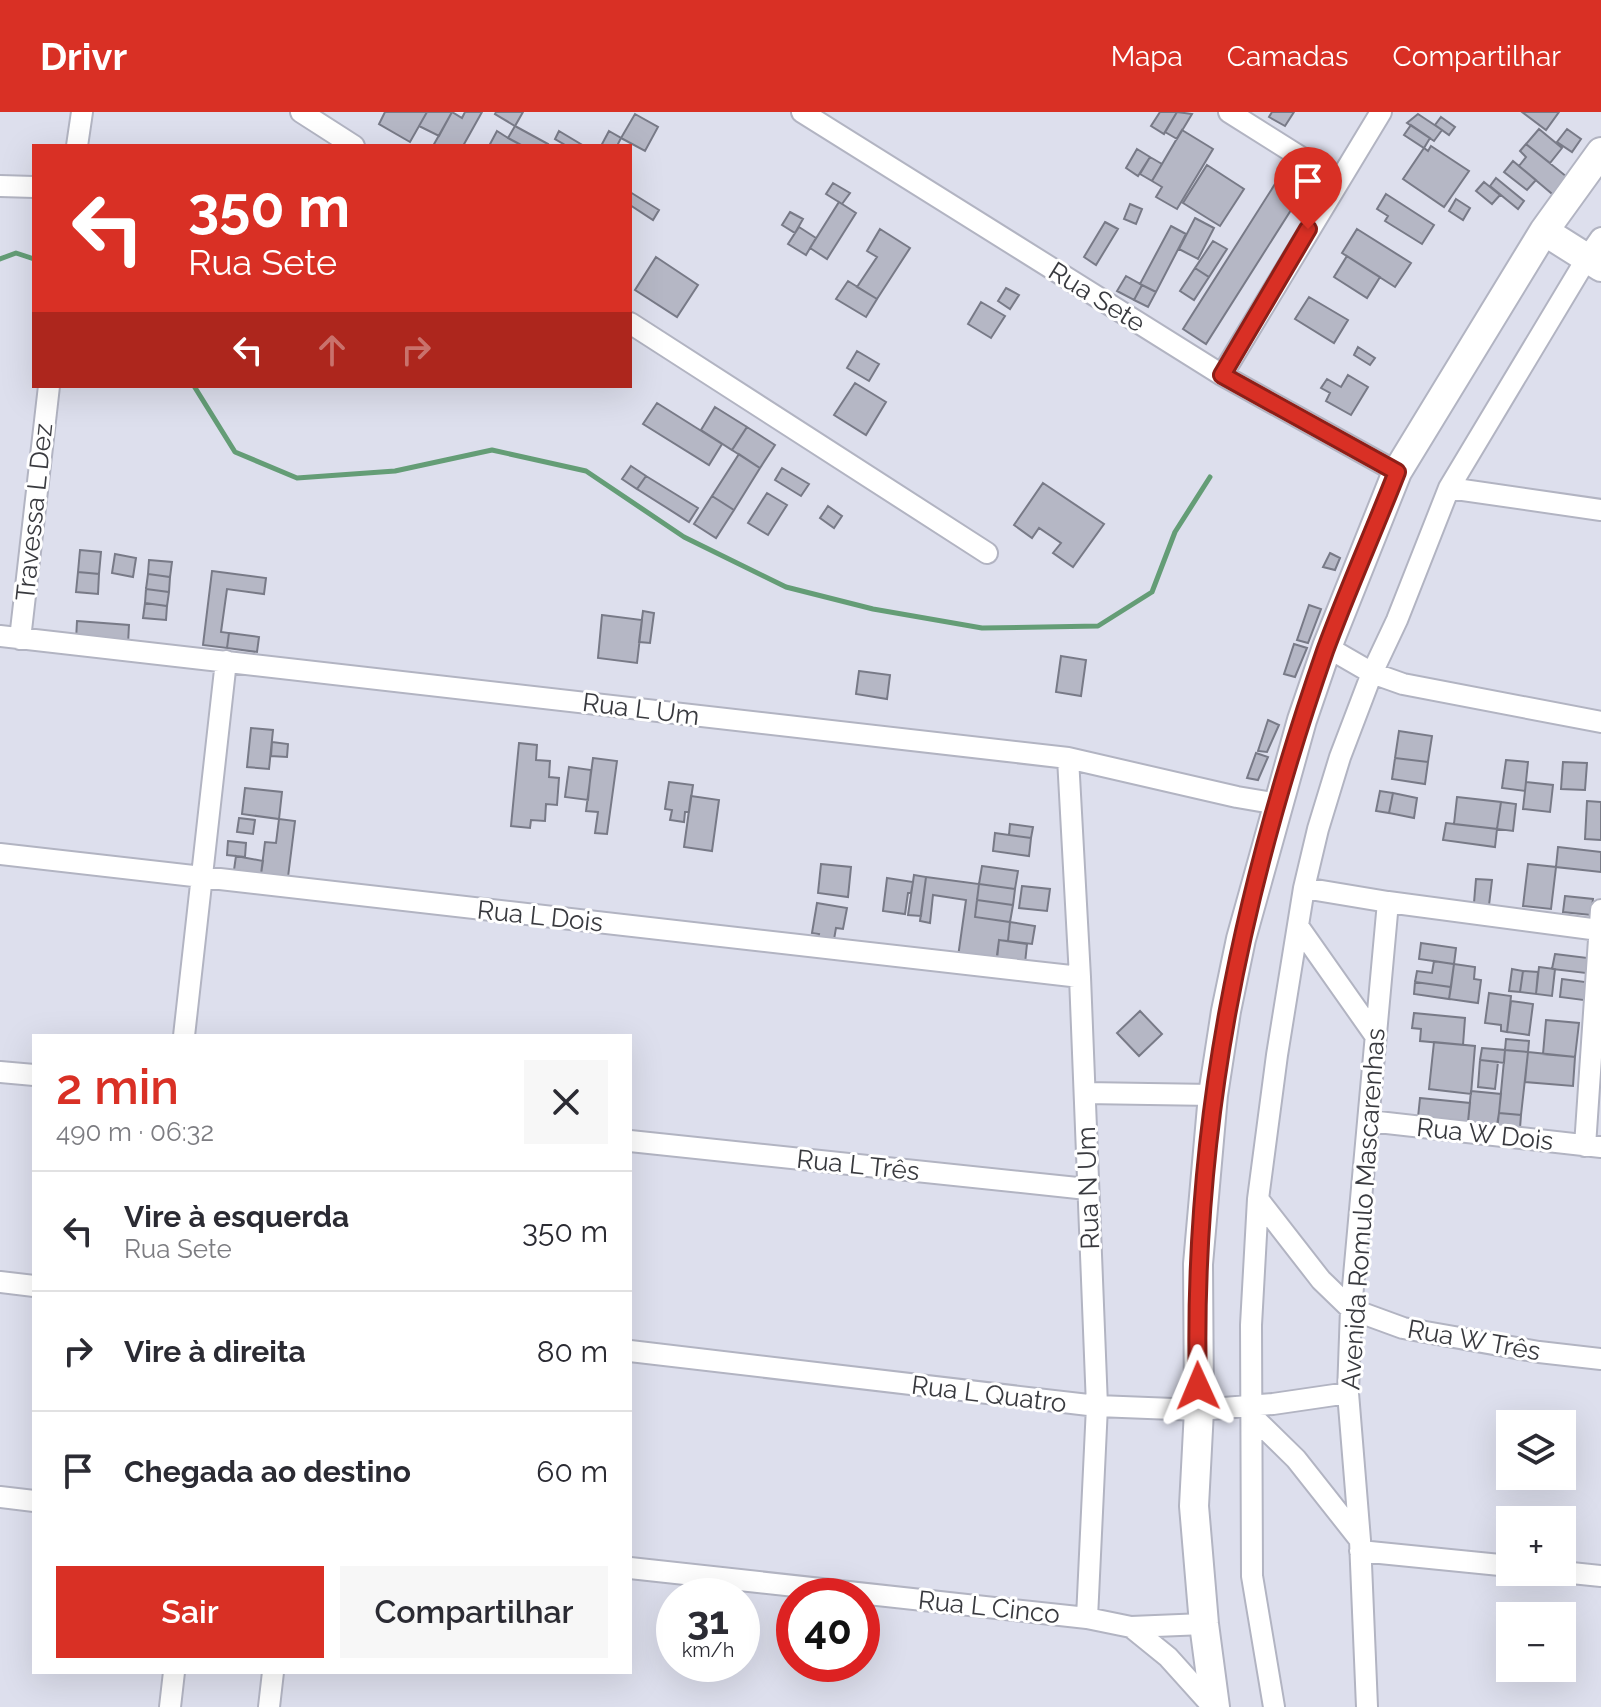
<!DOCTYPE html>
<html lang="pt">
<head>
<meta charset="utf-8">
<style>
  :root { --surface:#fff; --page:#f7f7f7; --text:#2b2b33; --muted:#7c7c81; --line:#e1e1e2; --accent:#d93025 }
  body { margin:0; font-family:Raleway,sans-serif; background:var(--page); color:var(--text); height:100vh; display:flex; flex-direction:column; font-size:30px; white-space:nowrap }
  * { box-sizing:border-box; margin:0 }
  p { font-size:26px; color:var(--muted) }
  .icon { flex:none; width:44px; height:44px; fill:none; stroke:currentColor; stroke-width:2; stroke-linecap:round; stroke-linejoin:round }
  .map { position:relative; flex:1; overflow:hidden }
  .drawer { position:absolute; left:32px; top:922px; width:600px; height:640px; display:flex; flex-direction:column; background:var(--surface); border-radius:0px; box-shadow:0 8px 32px #0002 }
  .drawer>* { flex:none }
  .banner { position:absolute; left:32px; top:32px; width:600px; height:244px; border-radius:0px; box-shadow:0 8px 32px #0002; background:#d93025; color:#fff; overflow:hidden }
  .buttons { position:absolute; left:1496px; top:1298px; display:grid; gap:16px }
  .buttons a { display:grid; place-items:center; width:80px; height:80px; border-radius:0px; background:var(--surface); box-shadow:0 8px 32px #0002; font-size:40px }
  .speed { position:absolute; left:656px; top:1466px; display:flex; gap:16px; font-size:40px; font-weight:700; text-align:center }
  .speed>* { display:grid; place-content:center; width:104px; height:104px; border-radius:50%; background:var(--surface); box-shadow:0 8px 32px #0002; line-height:1 }
  .speed small { font-size:20px; font-weight:400 }
  .speed .limit { border:12px solid #d22; background:#fff; color:#111 }
  .pin { position:absolute; display:grid; place-items:center; width:68px; height:68px; color:#fff; margin:-82px -34px; border-radius:50% 50% 50% 0; rotate:-45deg; box-shadow:0 0 8px #0007 }
  .pin .icon { rotate:45deg }
  .me { position:absolute; width:88px; margin:-44px; rotate:359deg; stroke-linejoin:round; filter:drop-shadow(0 0 6px #0008) }
  .turn { display:flex; align-items:center; gap:28px; height:168px; padding:0 24px; font-size:36px }
  .turn .icon { width:104px; height:104px; stroke-width:2.5 }
  .turn b { display:block; font-size:56px; line-height:68px }
  .lanes { display:flex; align-items:center; height:76px; padding:0 24px; background:#0003; justify-content:center; gap:40px; direction:ltr }
  .lanes .off { opacity:.35 }
  .round { display:grid; place-items:center; flex:none; width:84px; height:84px; border-radius:0px; background:var(--page) }
  .overview { display:flex; align-items:center; justify-content:space-between; height:136px; padding:0 24px }
  h1 { font-size:48px; font-weight:600; line-height:60px; color:var(--accent) }
  .primary-button { display:flex; gap:16px; margin-top:auto; padding:16px 24px }
  .primary-button a { flex:1; height:92px; border-radius:0px; background:var(--accent); color:#fff; font-size:32px; font-weight:600; line-height:92px; text-align:center }
  .primary-button a+a { background:var(--page); color:var(--text) }
  ul { padding:0; list-style:none }
  li { display:flex; align-items:center; gap:24px; height:120px; padding:0 24px; border-top:2px solid var(--line) }
  li div { flex:1 }
  li b { display:block; font-size:30px }
  li em { font-style:normal }
  header { display:flex; align-items:center; gap:48px; box-sizing:border-box; height:112px; padding:0 40px; background:var(--accent); color:#fff }
  header strong { font-size:38px }
  nav { display:flex; gap:44px; margin-inline-start:auto; font-size:28px }
  .map>svg:first-child { display:block }
  .lines { fill:none; stroke-linecap:round; stroke-linejoin:round }
  .stream { stroke:#649d76; stroke-width:5 }
  .building { fill:#b5b7c5; stroke:#787a87; stroke-width:2 }
  .street-casing { stroke:#b2b4c2; stroke-width:24 }
  .secondary-casing { stroke:#b2b4c2; stroke-width:32 }
  .street { stroke:#fff; stroke-width:20 }
  .secondary { stroke:#fff; stroke-width:28 }
  .route-casing { stroke:#8d1f18; stroke-width:20 }
  .route { stroke:#d93025; stroke-width:14 }
  .labels { text-anchor:middle; stroke-width:6; stroke-linejoin:round; paint-order:stroke }
  .street-label { font-size:26px; fill:#393a3f; stroke:#fff }
</style>
</head>
<body>
<header>
<strong>Drivr</strong>
<nav><a>Mapa</a><a>Camadas</a><a>Compartilhar</a></nav>
</header>
<div class="map">
<svg width="1601" height="1595" viewBox="0 0 1601 1595">
  <rect width="100%" height="100%" fill="#dddfed"/>
  <g class="lines">
    <path class="stream" d="M0 147 16 141 34 147
      M194 274 235 340 297 366 395 359 492 338 586 359 684 425 786 475 873 497 982 516 1098 514 1152 480 1175 420 1210 365"/>
  </g>
  <path class="building" d="M385 0H427L410 30 379 12Z
    M427 0H452L439 24 419 14Z
    M452 0 462 6 465 0H482L463 34H433Z
    M496 0H523L515 14 495 2Z
    M1160 0H1177L1164 22 1151 14Z
    M1177 0 1192 2 1177 27 1165 20Z
    M1272 0H1294L1285 14 1269 5Z
    M1522 0H1559L1546 18Z
    M635 2 658 15 645 39 621 26Z
    M1418 2 1442 18 1434 29 1407 11Z
    M1441 5 1455 15 1449 23 1435 13Z
    M1411 13 1430 26 1424 36 1404 23Z
    M515 14 548 32 547 34H523L508 26Z
    M1539 17 1562 36 1550 51 1526 32Z
    M1567 17 1581 27 1572 40 1557 30Z
    M1182 18 1213 37 1177 97 1156 85 1162 75 1152 69Z
    M497 19 508 26 523 34H489Z
    M559 19 584 34H567L555 27Z
    M609 19 621 26 617 34H601Z
    M1526 32 1572 69 1557 86 1519 54 1526 45 1520 39Z
    M1431 34 1469 59 1444 95 1403 67 1424 36 1428 39Z
    M1137 37 1150 45 1138 64 1126 56Z
    M1150 45 1162 52 1152 69 1140 62Z
    M1513 49 1536 68 1527 78 1504 60Z
    M1207 53 1244 77 1220 114 1183 91Z
    M1282 61 1305 76 1206 232 1183 217Z
    M1496 66 1524 89 1518 97 1490 74Z
    M1484 70 1500 83 1492 92 1476 79Z
    M833 71 850 81 842 92 826 82Z
    M630 80 659 98 653 108 630 93Z
    M1386 82 1434 113 1422 132 1385 109 1388 104 1377 97Z
    M1456 87 1470 96 1463 108 1449 99Z
    M839 90 856 101 827 147 810 136Z
    M1130 92 1142 97 1136 112 1124 107Z
    M790 100 803 107 795 121 782 113Z
    M1195 106 1214 116 1198 147 1179 137Z
    M1105 110 1118 117 1096 153 1084 145Z
    M1171 114 1186 122 1156 180 1140 172Z
    M799 115 816 126 806 143 788 132Z
    M880 117 910 136 877 187 857 175 877 145 867 139Z
    M1357 117 1411 151 1395 175 1342 141Z
    M1213 129 1227 137 1209 165 1195 156Z
    M1347 144 1380 165 1367 186 1334 165Z
    M656 145 698 173 677 205 635 178Z
    M1195 156 1209 165 1194 188 1180 179Z
    M1126 164 1142 173 1134 188 1117 179Z
    M848 169 877 187 866 205 836 187Z
    M1142 173 1156 180 1148 195 1134 188Z
    M1006 176 1019 183 1010 197 998 189Z
    M1309 185 1348 208 1334 231 1295 207Z
    M981 190 1005 204 991 226 968 212Z
    M1358 235 1375 246 1370 253 1354 243Z
    M857 239 879 252 869 269 847 256Z
    M1348 263 1368 275 1351 303 1326 289 1330 281 1321 276 1327 267 1341 275Z
    M855 271 886 290 866 323 834 303Z
    M657 291 722 332 709 353 643 312Z
    M715 295 747 315 732 338 701 318Z
    M747 315 775 333 760 356 732 338Z
    M739 342 760 356 734 398 712 384Z
    M631 354 646 364 637 377 622 367Z
    M782 356 809 372 801 384 775 368Z
    M646 364 698 396 689 410 637 377Z
    M1043 371 1104 412 1073 455 1053 441 1061 431 1039 416 1032 426 1014 413Z
    M767 381 787 393 768 423 748 411Z
    M712 384 734 398 716 426 694 412Z
    M828 394 842 404 834 416 820 406Z
    M80 438 101 440 99 462 78 460Z
    M1330 441 1340 446 1335 458 1323 455Z
    M115 442 136 446 133 465 112 461Z
    M149 448 172 450 170 465 148 462Z
    M212 459 266 466 264 482 227 477 221 520 229 521 227 536 203 533Z
    M78 460 99 462 98 482 76 480Z
    M148 462 170 465 169 480 146 477Z
    M146 477 169 480 167 494 145 491Z
    M145 491 167 494 166 508 143 506Z
    M1309 493 1321 497 1308 531 1297 528Z
    M643 499 654 501 650 531 639 530Z
    M602 503 642 508 637 551 598 546Z
    M77 509 129 513 128 532 76 528Z
    M229 521 259 525 257 540 227 536Z
    M1294 532 1307 536 1295 565 1284 562Z
    M1061 544 1086 548 1081 584 1056 580Z
    M859 559 890 563 887 587 856 582Z
    M1268 608 1279 613 1267 640 1258 639Z
    M251 616 273 618 269 657 247 655Z
    M1399 619 1432 624 1428 650 1395 646Z
    M272 630 288 632 287 645 271 644Z
    M519 631 537 633 536 648 550 649 549 665 559 666 557 693 546 692 545 709 531 708 530 716 511 714Z
    M1256 641 1268 645 1258 668 1247 666Z
    M593 646 617 649 607 722 595 721 598 700 586 699Z
    M1395 646 1428 650 1425 672 1392 667Z
    M1506 648 1528 650 1525 679 1502 676Z
    M1563 650 1587 651 1585 678 1561 677Z
    M569 655 591 658 588 688 565 685Z
    M669 670 693 673 689 700H685L684 710 670 708 672 698 665 697Z
    M1526 670 1553 673 1550 700 1523 697Z
    M245 676 282 680 279 707 242 702Z
    M1380 679 1393 681 1389 701 1376 699Z
    M1393 681 1417 686 1414 706 1389 701Z
    M691 684 719 688 712 739 684 735Z
    M1457 685 1501 690 1497 717 1454 712Z
    M1587 689 1601 690V728L1585 727Z
    M1501 690 1516 692 1513 719 1497 717Z
    M239 706 255 708 253 722 237 720Z
    M279 707 295 709 288 765 261 762 265 730 276 731Z
    M1446 711 1497 717 1495 735 1443 728Z
    M1010 712 1033 715 1031 726 1009 723Z
    M995 721 1031 726 1029 744 993 739Z
    M228 729 246 731 245 745 227 743Z
    M1558 735 1601 740V760L1556 755Z
    M236 744 263 749 261 762 234 758Z
    M821 752 851 755 848 785 818 781Z
    M1528 752 1556 755 1551 797 1523 794Z
    M982 754 1018 759 1015 777 979 772Z
    M914 763 926 765 921 804 908 803Z
    M926 765 979 772 975 805 1010 810 1008 829 999 828 995 858 957 852 966 788 933 783 930 811 920 809Z
    M887 766 913 770 911 781H908L905 802 883 799Z
    M1476 767 1492 768 1489 793 1474 791Z
    M979 772 1015 777 1013 793 977 788Z
    M1022 774 1050 777 1047 799 1019 796Z
    M1565 784 1593 787 1591 803 1563 800Z
    M977 788 1013 793 1010 810 975 805Z
    M817 791 847 796 843 817 836 816 833 833 817 830 819 822 812 821Z
    M1010 810 1035 814 1032 832 1008 829Z
    M999 828 1027 832 1025 851 997 847Z
    M1421 831 1456 836 1454 852 1419 847Z
    M1555 842 1596 847 1594 862 1552 857Z
    M1434 849 1454 852 1451 875 1415 870 1417 859 1432 861Z
    M1454 852 1475 855 1474 867 1481 868 1478 891 1449 887Z
    M1539 855 1555 857 1552 884 1536 882Z
    M1512 857 1523 859 1520 880 1509 879Z
    M1523 859 1538 860 1536 882 1520 880Z
    M1562 867 1593 871 1591 889 1560 885Z
    M1415 870 1451 875 1449 887 1414 882Z
    M1489 881 1511 884 1507 920 1501 919V913L1485 911Z
    M1511 889 1533 892 1529 923 1507 920Z
    M1140 899 1162 922 1139 944 1117 921Z
    M1414 901 1465 906 1463 933 1420 929 1421 917 1412 916Z
    M1546 908 1579 911 1575 945 1543 942Z
    M1506 927 1529 929 1528 940 1505 938Z
    M1434 930 1475 934 1471 982 1429 977Z
    M1482 936 1505 938 1504 951 1480 948Z
    M1505 938 1528 940 1521 1003 1499 1001Z
    M1528 940 1575 945 1573 974 1525 970Z
    M1480 948 1498 950 1495 977 1478 975Z
    M1471 979 1501 982 1496 1028 1467 1020Z
    M1420 986 1470 991 1467 1020 1417 1015Z
    M1499 1001 1521 1003 1520 1016 1497 1013Z"/>
  <g class="lines">
    <g class="street-casing">
      <path id="street" d="M301 0 354 34
        M802 0 1222 263 1397 360
        M1229 0 1337 68
        M77 34 82 0
        M0 74 34 75
        M630 211 987 441
        M1222 263 1381 0
        M1449 376 1601 398
        M0 524 1068 646 1237 685 1278 692
        M20 527 49 274
        M1327 535 1372 561 1403 572 1601 610
        M1068 646 1080 865 1097 1294 1087 1506
        M0 742 1080 865
        M1304 776 1388 790 1599 818
        M1298 814 1374 922
        M184 924 226 549
        M0 960 34 963
        M1085 981 1213 983
        M1369 1009 1601 1035
        M630 1029 1087 1077
        M1585 1034 1601 798
        M1258 1087 1321 1168 1351 1197 1403 1216 1539 1240 1601 1247
        M0 1170 34 1174
        M630 1239 1097 1294 1199 1298 1273 1292 1348 1281
        M1252 1304 1296 1347 1360 1428
        M0 1385 34 1389
        M1360 1439 1510 1454
        M630 1456 1087 1506 1131 1515 1204 1512
        M1562 1460 1601 1464
        M1131 1515 1168 1545 1213 1595
        M170 1595 174 1560
        M269 1595 273 1560
        M1274 1595 1252 1464 1251 1213 1258 1087 1277 943 1304 776 1318 717 1340 645 1372 561 1397 508 1449 376 1587 146 1601 126
        M1367 1595 1360 1428 1348 1281 1351 1197 1388 790"/>
    </g>
    <g class="secondary-casing">
      <path id="secondary" d="M1544 119 1601 155
        M1215 1595 1204 1512 1194 1394 1199 1298 1198 1152 1213 983 1226 899 1241 827 1302 608 1327 535 1397 360 1544 119 1601 40"/>
    </g>
    <use href="#street" class="street"/>
    <use href="#secondary" class="secondary"/>
  </g>
  <g class="lines">
    <g class="route-casing">
      <path id="route" d="M1198 1274C1191 1017 1241 781 1325 539 1347 479 1374 419 1397 360L1222 263 1308 117"/>
    </g>
    <use href="#route" class="route"/>
  </g>
  <g class="labels">
    <g class="street-label">
      <text transform="translate(1097 185) rotate(32)" y="9">Rua Sete</text>
      <text transform="translate(34 400) rotate(-84)" y="9">Travessa L Dez</text>
      <text transform="translate(641 597) rotate(7)" y="9">Rua L Um</text>
      <text transform="translate(540 804) rotate(6)" y="9">Rua L Dois</text>
      <text transform="translate(1485 1022) rotate(6)" y="9">Rua W Dois</text>
      <text transform="translate(858 1053) rotate(6)" y="9">Rua L Três</text>
      <text transform="translate(1088 1076) rotate(-92)" y="9">Rua N Um</text>
      <text transform="translate(1363 1097) rotate(-86)" y="9">Avenida Romulo Mascarenhas</text>
      <text transform="translate(1474 1228) rotate(10)" y="9">Rua W Três</text>
      <text transform="translate(989 1282) rotate(7)" y="9">Rua L Quatro</text>
      <text transform="translate(989 1495) rotate(6)" y="9">Rua L Cinco</text>
    </g>
  </g>
</svg>
<div class="buttons">
<a><svg class="icon" aria-label="layers" viewBox="0 0 24 24"><path d="M12 4l9 5-9 5-9-5zM3 14l9 5 9-5"/></svg></a>
<a>+</a>
<a>−</a>
</div>
<div class="speed"><div>31<small>km/h</small></div><div class="limit">40</div></div>
<div class="pin" style="left:1308px;top:117px;background:#d93025"><svg class="icon" aria-label="arrive" viewBox="0 0 24 24"><path d="M6 21V4h12l-3 4 3 4H6"/></svg></div>
<svg class="me" style="left:1198px;top:1274px" viewBox="-20 -20 40 40"><path d="M0-17L14 15 0 8-14 15z" fill="#d93025" stroke="#fff" stroke-width="4"/></svg>
<div class="banner">
<div class="turn"><svg class="icon" aria-label="left" viewBox="0 0 24 24"><path d="M17 20v-9H6M10 6l-5 5 5 5"/></svg><div><b>350 m</b>Rua Sete</div></div>
<div class="lanes"><svg class="icon" aria-label="left" viewBox="0 0 24 24"><path d="M17 20v-9H6M10 6l-5 5 5 5"/></svg><svg class="icon off" aria-label="ahead" viewBox="0 0 24 24"><path d="M12 20V5M6 11l6-6 6 6"/></svg><svg class="icon off" aria-label="right" viewBox="0 0 24 24"><path d="M7 20v-9h11M14 6l5 5-5 5"/></svg></div>
</div>
<section class="drawer">
<div class="overview"><div><h1>2 min</h1><p>490 m · 06:32</p></div><a class="round"><svg class="icon" aria-label="close" viewBox="0 0 24 24"><path d="M6 6l12 12M18 6L6 18"/></svg></a></div>
<ul>
<li><svg class="icon" aria-label="left" viewBox="0 0 24 24"><path d="M17 20v-9H6M10 6l-5 5 5 5"/></svg><div><b>Vire à esquerda</b><p>Rua Sete</p></div><em>350 m</em></li>
<li><svg class="icon" aria-label="right" viewBox="0 0 24 24"><path d="M7 20v-9h11M14 6l5 5-5 5"/></svg><div><b>Vire à direita</b></div><em>80 m</em></li>
<li><svg class="icon" aria-label="arrive" viewBox="0 0 24 24"><path d="M6 21V4h12l-3 4 3 4H6"/></svg><div><b>Chegada ao destino</b></div><em>60 m</em></li>
</ul>
<div class="primary-button"><a>Sair</a><a>Compartilhar</a></div>
</section>
</div>
</body>
</html>
